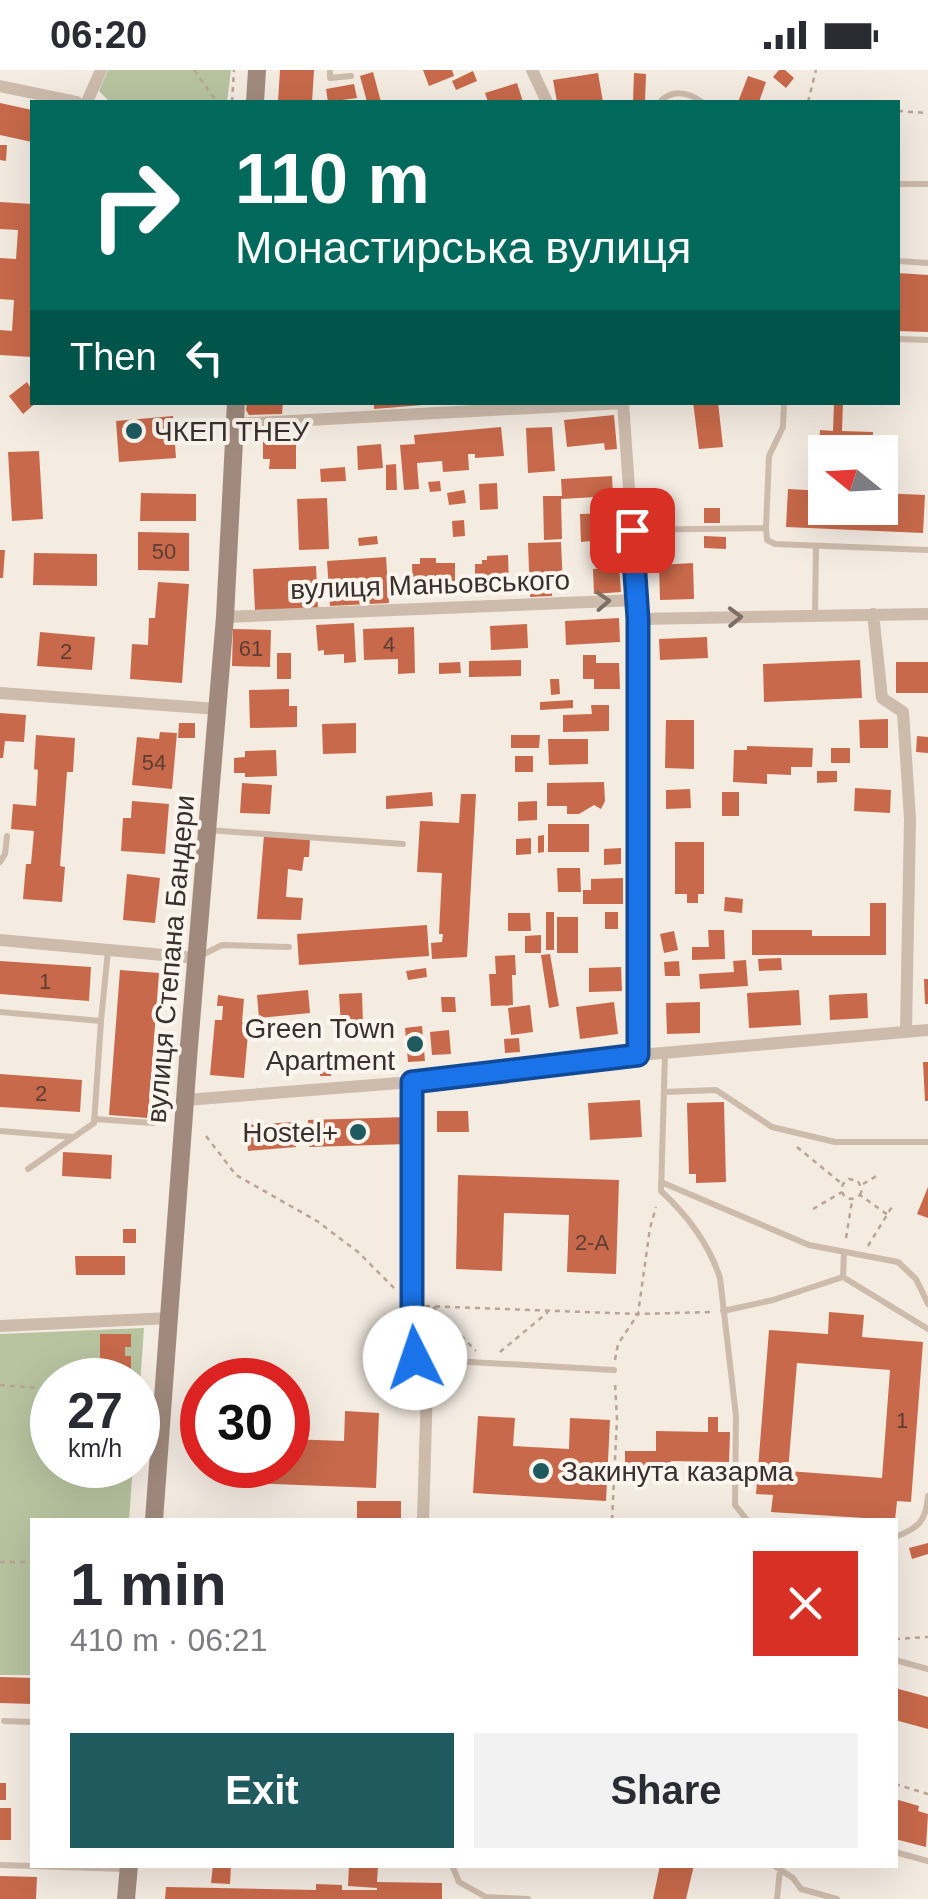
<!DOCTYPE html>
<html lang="en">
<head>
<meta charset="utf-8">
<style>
  :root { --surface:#fff; --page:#f2f2f3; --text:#2b2b33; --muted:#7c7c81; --accent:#1f5a5e }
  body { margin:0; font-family:Arial,sans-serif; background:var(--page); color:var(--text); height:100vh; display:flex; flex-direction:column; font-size:38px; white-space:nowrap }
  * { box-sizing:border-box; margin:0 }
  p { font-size:32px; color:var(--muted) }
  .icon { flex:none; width:55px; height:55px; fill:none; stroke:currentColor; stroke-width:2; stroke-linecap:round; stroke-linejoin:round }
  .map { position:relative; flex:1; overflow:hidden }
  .drawer { position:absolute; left:30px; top:1448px; width:868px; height:350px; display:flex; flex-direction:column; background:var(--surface); border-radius:0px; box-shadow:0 10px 40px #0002 }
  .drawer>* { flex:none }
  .top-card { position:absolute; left:30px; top:30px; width:870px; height:305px; border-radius:0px; box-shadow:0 10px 40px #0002; background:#00695c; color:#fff; overflow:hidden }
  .needle { width:65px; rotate:288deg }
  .controls { position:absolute; left:808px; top:365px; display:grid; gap:20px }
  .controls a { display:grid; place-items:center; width:90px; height:90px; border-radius:0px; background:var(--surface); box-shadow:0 10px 40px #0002; font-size:50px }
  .speed { position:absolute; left:30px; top:1288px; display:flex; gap:20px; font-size:50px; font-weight:700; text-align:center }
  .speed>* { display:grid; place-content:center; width:130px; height:130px; border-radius:50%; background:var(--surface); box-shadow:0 10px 40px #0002; line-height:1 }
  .speed small { font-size:25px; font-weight:400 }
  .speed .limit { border:15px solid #d22; background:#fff; color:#111 }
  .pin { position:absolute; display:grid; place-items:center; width:85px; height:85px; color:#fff; margin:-42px; border-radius:20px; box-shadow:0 5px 15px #0006 }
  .me { position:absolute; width:110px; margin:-55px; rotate:356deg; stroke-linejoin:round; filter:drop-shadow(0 0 8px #0008) }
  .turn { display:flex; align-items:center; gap:35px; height:210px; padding:0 40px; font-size:45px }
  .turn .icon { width:130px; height:130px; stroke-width:2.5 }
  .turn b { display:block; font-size:70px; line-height:85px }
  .then { display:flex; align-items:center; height:95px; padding:0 40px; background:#0003; gap:20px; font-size:38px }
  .round { display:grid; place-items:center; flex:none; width:105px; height:105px; border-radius:0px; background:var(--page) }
  .head { display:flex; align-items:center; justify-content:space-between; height:170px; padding:0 40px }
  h1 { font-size:60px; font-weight:600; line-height:75px }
  .action { display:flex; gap:20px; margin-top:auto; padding:20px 40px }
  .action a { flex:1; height:115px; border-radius:0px; background:var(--accent); color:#fff; font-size:40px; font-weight:600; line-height:115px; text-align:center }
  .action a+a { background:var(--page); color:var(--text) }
  .status { display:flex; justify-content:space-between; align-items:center; height:70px; padding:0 50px; background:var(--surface); direction:ltr }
  .status svg { height:28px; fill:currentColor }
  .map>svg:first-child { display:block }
  .green { fill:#b8c4a0 }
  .building { fill:#c8694b; fill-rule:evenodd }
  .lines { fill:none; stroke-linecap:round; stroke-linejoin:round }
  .path { stroke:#b9a596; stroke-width:2.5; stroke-dasharray:5 5; stroke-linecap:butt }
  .lane { stroke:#cdbbac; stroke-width:6 }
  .street { stroke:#cdbbac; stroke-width:12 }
  .secondary { stroke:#a18a7d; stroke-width:18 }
  .oneway { stroke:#7d6f65 }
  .route-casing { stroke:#114b97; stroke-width:25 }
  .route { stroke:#1a73e8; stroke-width:18 }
  .poi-dot { fill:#1f5a5e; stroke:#fbf5ee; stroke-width:4 }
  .labels { text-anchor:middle; stroke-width:8; stroke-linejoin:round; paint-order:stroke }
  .number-label { font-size:22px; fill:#5e3e33 }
  .poi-label { font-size:28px; fill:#3b302b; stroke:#fbf5ee; text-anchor:start }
  .street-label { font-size:28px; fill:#3b302b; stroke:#fbf5ee }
</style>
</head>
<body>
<div class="status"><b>06:20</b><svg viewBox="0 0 49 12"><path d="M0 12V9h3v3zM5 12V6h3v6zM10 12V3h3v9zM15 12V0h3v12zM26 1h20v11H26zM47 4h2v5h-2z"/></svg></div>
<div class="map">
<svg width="928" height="1829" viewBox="0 0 928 1829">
  <rect width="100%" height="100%" fill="#f4ebe1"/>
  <path class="green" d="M108 0H231L227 32H110L99 21Z
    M144 1258 138 1342V1310H52V1395H133L129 1450H32V1605H0V1264Z"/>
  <path class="building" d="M280 0H314L312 32H278Z
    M423 0H452L454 6 429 16Z
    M779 0H785L794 8 786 18 773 7Z
    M473 1 477 11 456 20 452 11Z
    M373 2 381 32H367L360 6Z
    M598 3 603 32H557L553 10Z
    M634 3 646 4 645 32H633Z
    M748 6 766 12 759 32H738Z
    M517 13 523 32H488L485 23Z
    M354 14 357 28 328 32 326 19Z
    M0 33 32 40V72L0 65Z
    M0 75H7L6 91 0 90Z
    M0 132 32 134V287L0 285V260L12 261 14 230 0 229V188L16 189 18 160 0 159Z
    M898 203 928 205V262L898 261Z
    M27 312 32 320V332H37L23 344 9 326Z
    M247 332H283L282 344 249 345 246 340Z
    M374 332H423V335L374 339Z
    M693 332H718L723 377 699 379Z
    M834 332H843L842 361 873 362 872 382H825V407H817L820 360 833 361Z
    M614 345 617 379 605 380 604 373 567 377 564 350Z
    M173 346 176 388 119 392 116 351Z
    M501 357 504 386 475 388V384H468L469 400 443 402 442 391 417 393 419 419 404 420 400 375 415 374 414 365Z
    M552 357 555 401 528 403 526 358Z
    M263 372H296V399H269L270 389H263Z
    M381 374 383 398 358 400 357 376Z
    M39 381 43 449 12 451 8 382Z
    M396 394 397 420H386V395Z
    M345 397 346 411 321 412 320 399Z
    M612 406 613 426 561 429 562 469 544 470 543 426H562L561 409Z
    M440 411 441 421 430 422 428 412Z
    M497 413 498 439 480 440 479 414Z
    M788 419 825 421V438H880V423L925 425 923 463 786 457Z
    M464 420 466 433 449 435 447 423Z
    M141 423 196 424V451H140Z
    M327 428 329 479 299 480 297 429Z
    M704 438H720V453H704Z
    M619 443 620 471H612L613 492 592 493 591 471 581 472 580 444Z
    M464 450 465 466 453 467 452 451Z
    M138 462 189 463V501L138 500Z
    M377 466 378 474 359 476 358 468Z
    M704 466 726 467V479L704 478Z
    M561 472 563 517 552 518V526L530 527 528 473Z
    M0 480H5L3 508H0Z
    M34 483 97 484V516L33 515Z
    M508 485 509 517H498V521H484V517H475V494H482V490H487V486Z
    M386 487 389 533 330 536 327 491Z
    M420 488H436V493H455V522H413L412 494H420Z
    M693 493 694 529 660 530 659 495Z
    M316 496 318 538 255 541 253 499Z
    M619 497 621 522 594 524 593 499Z
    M158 512 189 514 182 613 130 609 132 574 148 575 149 548H155Z
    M619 548 620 572 566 575 565 551Z
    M354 553 356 592 344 593V584L324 585V580L318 581 316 555Z
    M527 554 528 578 491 580 490 556Z
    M414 557 415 603 398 604V589L364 590 363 559Z
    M233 559 271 560 270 597 232 596Z
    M40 562 95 567 92 600 37 596Z
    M707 567 708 588 660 590 659 569Z
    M277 583H291V609H277Z
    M583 585H596V593H619L620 619H594V609H583Z
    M521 590V606L469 607V591Z
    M860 590 862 628 764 632 763 594Z
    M460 592 461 603 439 604V593Z
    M896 592H928V623H896Z
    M550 609H559L560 624 551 625Z
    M289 619V636H297V657L250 658 249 620Z
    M573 630V638L540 640V632Z
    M591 635H609V661L563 662V645L592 644Z
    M0 643 26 645 24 672 5 671 3 688H0Z
    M888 649V678H860L859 650Z
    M666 650H694V699L665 698Z
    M179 653H195V668H178Z
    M356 653V683L323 684 322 654Z
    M160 662 177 663 172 719 132 715 137 667 159 669Z
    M36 665 75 668 73 702H67L60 796 65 797 62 832 23 829 26 794H31L34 761 11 759 13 734 36 736 38 700 34 699Z
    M511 665H540L539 678H511Z
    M917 666 928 667V683L916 682Z
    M548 669H588V694L549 695Z
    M747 676 813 678 812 697H791V705L767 704V714L733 712 734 680H747Z
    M831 678H850V693H831Z
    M276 680 277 706 245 707V703H234V688L245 687V681Z
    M515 686H533V702H515Z
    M817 701H837V712L817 713Z
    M604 712 605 731 601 739 594 735 579 744H567V736H547V713Z
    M242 713 272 715 270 744 240 743Z
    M855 718 891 720 890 743 854 741Z
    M690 719 691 738 666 739V720Z
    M432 722 433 736 386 739V726Z
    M722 722H739V746H722Z
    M461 724H476L467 887 432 889 431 873 442 872 443 864H439L442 803 417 802 420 751 459 753Z
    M132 731 169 734 165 784 121 781 123 748H131Z
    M537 731V750L518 751V732Z
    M548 754H589V782H548Z
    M264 765 310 769 309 787H304L302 801 288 799 286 827 303 828 301 850 257 849Z
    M544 765V782L538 783V766Z
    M531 768V784L516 785V769Z
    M675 772H704V824H698V833H687V824H675Z
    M621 778V794L604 795V779Z
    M557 798H580L581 822H558Z
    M127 804 160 808 155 853 123 850Z
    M623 808V834H583V820H591V809Z
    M725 827 743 829 742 843 724 841Z
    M870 833H886V885H752V860H812V866H870Z
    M546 842H554V880H546Z
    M605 842H618V859H605Z
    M508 843H530L531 861H508Z
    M557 847H578V883H557Z
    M427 855 429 886 299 895 297 864Z
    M708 860H724L725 889 692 890V877H709Z
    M674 861 678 880 664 883 660 864Z
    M541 865V883H525V866Z
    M550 884 559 936 549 938 541 885Z
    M515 885 516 905H512L513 935 491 936 489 904H496L495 886Z
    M781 888 782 900 759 901 758 889Z
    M746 890 748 916 700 919 699 904 734 902 733 891Z
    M0 891 91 897 89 931 0 924Z
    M679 891 680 906H665L664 892Z
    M621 897 622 921 589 922V898Z
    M426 898 427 907 408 910 406 901Z
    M120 900 159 903 148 1048 109 1045Z
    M924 909H928V934H925Z
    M308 920 310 943 259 948 257 925Z
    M799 920 801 955 749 958 747 923Z
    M362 923 363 955 341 956 339 924Z
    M867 923 868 948 830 950 829 925Z
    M218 925 244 929 242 952 249 953 244 1008 210 1005 215 950H222L223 936H217Z
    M441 927H455L456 942H442Z
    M614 932 618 964 580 969 576 937Z
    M700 932V963L667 964 666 933Z
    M530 935 533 962 511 965 508 938Z
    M422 956 425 991 408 992 405 958Z
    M449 960 451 984 432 985 430 962Z
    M519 968 520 982 505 983 504 969Z
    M330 989 331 1006H320V990Z
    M923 992H928V1031H925Z
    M0 1004 82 1010 80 1042 0 1037Z
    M640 1030 642 1067 590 1070 588 1033Z
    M724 1032 726 1112 696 1113V1104H689L687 1033Z
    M437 1041H468L469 1062H437Z
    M407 1047V1074L309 1077 308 1050Z
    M295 1052 296 1077 248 1081 246 1055Z
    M63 1082 112 1085 111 1109 62 1106Z
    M458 1105 619 1110 616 1204 567 1202 569 1145 504 1143 502 1201 456 1199Z
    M928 1117V1148L917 1144Z
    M123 1159H136V1173H123Z
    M75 1186H125V1205H76Z
    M829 1242 864 1245 862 1267 923 1272 911 1432 897 1431 895 1450 771 1442 773 1425 756 1424 769 1260 828 1264ZM797 1293 890 1300 882 1408 788 1401Z
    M100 1264H131V1277H125V1286H131V1299H100Z
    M345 1341 379 1343 376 1418 248 1413 249 1395H288V1369L344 1371Z
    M478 1346 515 1348 513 1376 569 1379 570 1348 610 1350 606 1431 473 1423Z
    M708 1347H718V1362H730L729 1392 671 1391 670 1399 625 1398V1381H656V1361L708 1362Z
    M357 1431H401V1450H357Z
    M928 1473V1484L912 1489 909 1478Z
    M0 1607 32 1608V1634L0 1633Z
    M895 1618 928 1627V1659L895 1650Z
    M0 1713H6V1730H0Z
    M895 1729 919 1736 918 1741 928 1744 926 1777 895 1769Z
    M0 1738H11V1770H0Z
    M213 1795H231L230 1814 211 1813Z
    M349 1795H378L377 1812 442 1813V1829H165L166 1817 316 1820V1814L342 1815V1820H377V1818L348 1816Z
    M660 1795H694L686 1829H653Z
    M0 1806 37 1807 36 1829H0Z"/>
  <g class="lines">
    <path class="path" d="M194 0 217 32
      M232 32 234 0
      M808 32 816 0
      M898 41 928 43
      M206 1066 236 1105 317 1151 358 1182 394 1218
      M797 1077 841 1113
      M863 1114 880 1104
      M860 1125 862 1120 858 1111 849 1109 843 1114C840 1122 843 1128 852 1129L860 1125 888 1145
      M813 1139 842 1122
      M846 1168 852 1131
      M868 1176 893 1135
      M425 1236 638 1244 712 1242
      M433 1237 476 1281
      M500 1282 548 1242
      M615 1290 618 1274 638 1244 650 1158 656 1137
      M0 1315 52 1319
      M612 1450 617 1349 615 1313
      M0 1492H32
      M895 1569 928 1567
      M895 1714 928 1724"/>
    <path class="lane" d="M330 0V8L351 6
      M660 32C672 19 688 22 702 32
      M898 114H928
      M898 191 928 193
      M898 269 928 270
      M766 458 769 386 783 357 784 332
      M632 460 766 458 767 470 775 474 928 480
      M815 545 816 476
      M208 760 403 774
      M0 792 5 784 7 766
      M198 887 222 875 289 877
      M0 942 101 951 108 880
      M665 984 661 1121C687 1145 709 1174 720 1208L736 1346 735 1435 747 1450
      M664 1022 716 1020 772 1057 835 1072H928
      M94 1049 153 1053
      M0 1061 73 1067
      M28 1099 94 1053 101 951
      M661 1112 809 1175 898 1192 916 1209 928 1234
      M843 1207 928 1259
      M723 1241 773 1230 843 1207 844 1183
      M417 1289 614 1300
      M895 1467C919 1458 926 1451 928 1426
      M895 1590 928 1599
      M4 1651 32 1652
      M895 1782 928 1791
      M0 1795 124 1799
      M452 1795 459 1812 486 1827 528 1829
      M773 1795 793 1808 801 1819 837 1829
      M777 1829 780 1800"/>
    <path class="street" d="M532 0 547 32
      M0 16 77 32
      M87 32 101 0
      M623 332 638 549 639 985
      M234 354 623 333
      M873 544 882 628 903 642 910 749 906 960
      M225 547 637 530
      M638 549 928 544
      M0 623 218 639
      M0 870 196 888
      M412 1012 411 1266 415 1289 427 1316 423 1450
      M186 1030 412 1012 639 985 928 960
      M0 1256 170 1248"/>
    <path class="secondary" d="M255 32 257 0
      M154 1450 189 976 225 547 236 332
      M126 1829 129 1795"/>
  </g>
  <defs><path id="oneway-chevron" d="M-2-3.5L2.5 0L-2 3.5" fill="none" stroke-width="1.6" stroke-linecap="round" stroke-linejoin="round" transform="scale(2.5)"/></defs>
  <g class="oneway">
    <use href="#oneway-chevron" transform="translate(603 531) rotate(-3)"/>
    <use href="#oneway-chevron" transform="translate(735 547) rotate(-1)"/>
  </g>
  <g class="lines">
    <g class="route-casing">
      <path id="route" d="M415 1288 412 1266V1012L638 985V549L632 460"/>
    </g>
    <use href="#route" class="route"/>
  </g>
  <g class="poi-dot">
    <circle cx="134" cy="361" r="10"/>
    <circle cx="415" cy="974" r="10"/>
    <circle cx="358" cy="1062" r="10"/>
    <circle cx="541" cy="1401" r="10"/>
  </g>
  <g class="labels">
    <g class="number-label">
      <text x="164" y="489">50</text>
      <text x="389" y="582">4</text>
      <text x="251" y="586">61</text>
      <text x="66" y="589">2</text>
      <text x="154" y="700">54</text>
      <text x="45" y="919">1</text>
      <text x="41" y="1031">2</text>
      <text x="592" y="1180">2-А</text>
      <text x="902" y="1358">1</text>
    </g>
    <g class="poi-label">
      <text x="154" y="371">ЧКЕП ТНЕУ</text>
      <text x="395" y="968" text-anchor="end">Green Town<tspan x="395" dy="32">Apartment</tspan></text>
      <text x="338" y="1072" text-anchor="end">Hostel+</text>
      <text x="561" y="1411">Закинута казарма</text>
    </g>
    <g class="street-label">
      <text transform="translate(430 514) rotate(-2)" y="10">вулиця Маньовського</text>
      <text transform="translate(170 889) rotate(-85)" y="10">вулиця Степана Бандери</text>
    </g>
  </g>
</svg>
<div class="controls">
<a><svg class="needle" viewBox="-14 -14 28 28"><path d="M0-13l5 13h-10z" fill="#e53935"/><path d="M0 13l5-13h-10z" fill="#7c7c81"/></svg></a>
</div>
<div class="speed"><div>27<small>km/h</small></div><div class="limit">30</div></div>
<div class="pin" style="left:632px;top:460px;background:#d93025"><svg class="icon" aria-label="arrive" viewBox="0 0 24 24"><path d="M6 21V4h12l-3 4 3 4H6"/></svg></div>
<svg class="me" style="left:415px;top:1288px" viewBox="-20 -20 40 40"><circle r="19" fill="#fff"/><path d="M0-13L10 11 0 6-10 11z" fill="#1a73e8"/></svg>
<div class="top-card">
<div class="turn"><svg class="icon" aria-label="right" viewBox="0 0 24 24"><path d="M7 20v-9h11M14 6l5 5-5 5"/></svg><div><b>110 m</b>Монастирська вулиця</div></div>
<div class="then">Then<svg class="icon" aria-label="left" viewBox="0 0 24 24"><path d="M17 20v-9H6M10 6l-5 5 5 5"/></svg></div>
</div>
<section class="drawer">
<div class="head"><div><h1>1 min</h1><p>410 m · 06:21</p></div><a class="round" style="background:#d93025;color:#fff"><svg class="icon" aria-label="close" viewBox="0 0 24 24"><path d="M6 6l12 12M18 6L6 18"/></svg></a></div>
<div class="action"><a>Exit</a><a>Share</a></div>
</section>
</div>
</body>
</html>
